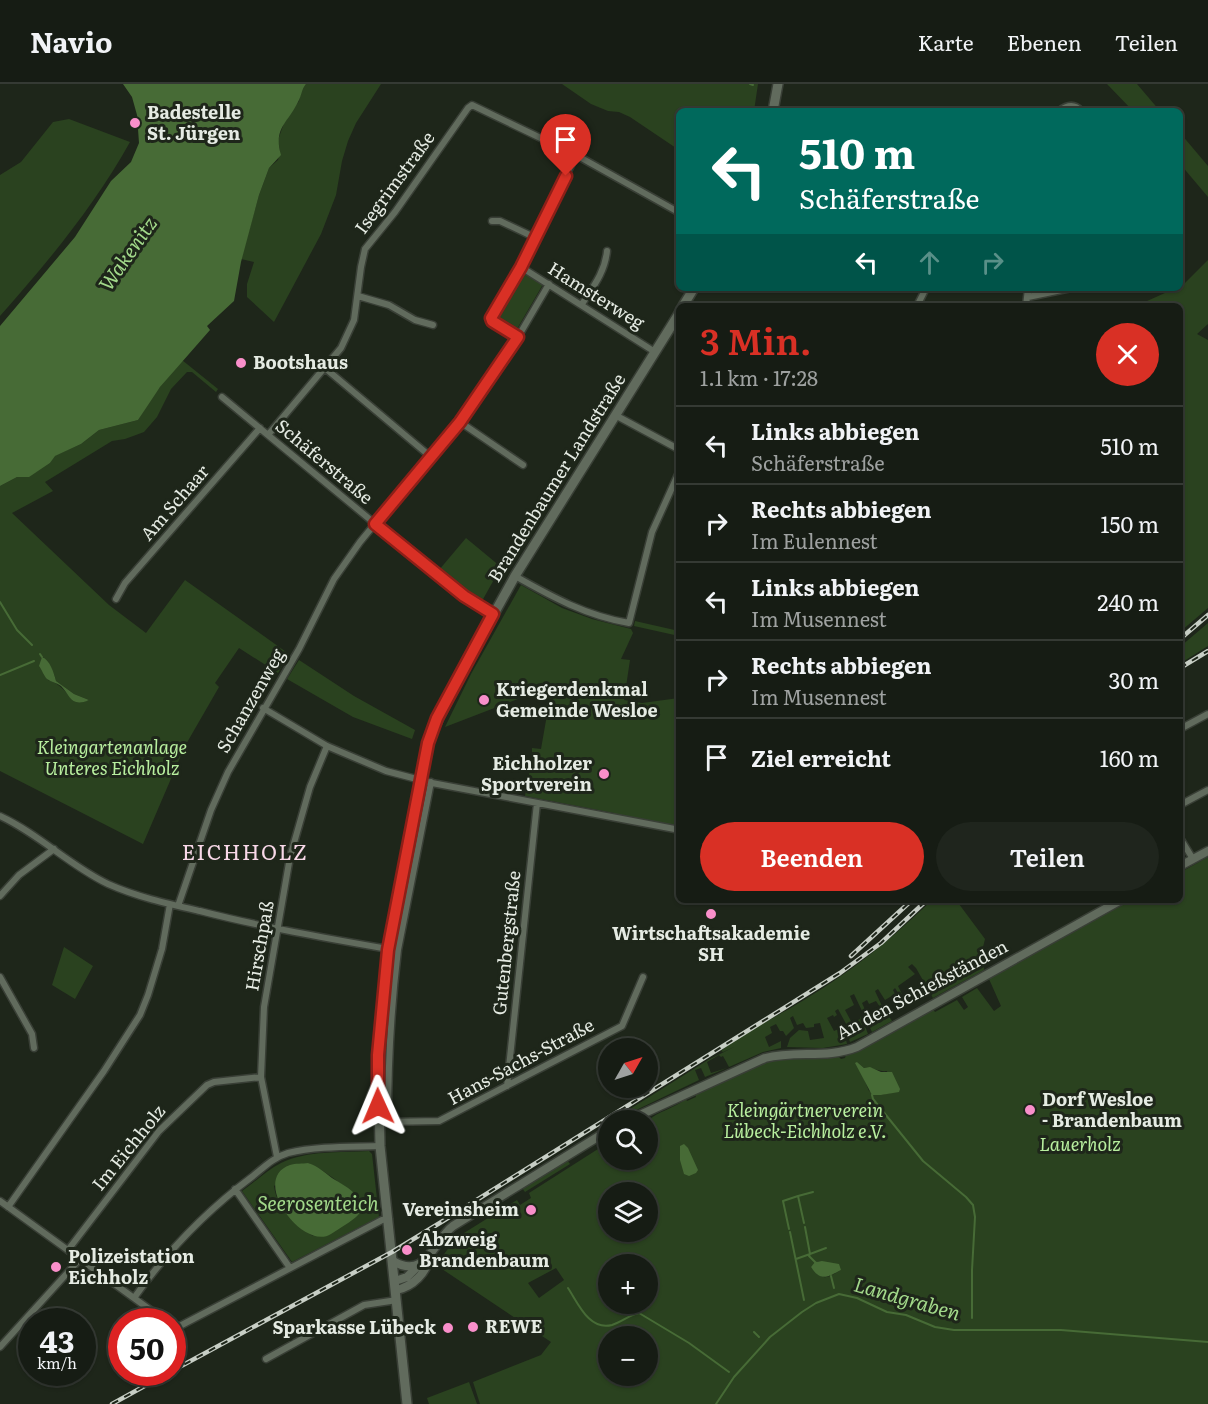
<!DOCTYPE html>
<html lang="de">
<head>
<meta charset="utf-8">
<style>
  :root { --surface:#161c14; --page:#1f251d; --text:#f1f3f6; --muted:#9ea1a0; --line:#353a34; --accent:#d93025 }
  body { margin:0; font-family:Literata,serif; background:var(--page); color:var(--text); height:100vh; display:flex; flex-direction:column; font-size:22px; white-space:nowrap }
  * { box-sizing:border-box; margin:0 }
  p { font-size:20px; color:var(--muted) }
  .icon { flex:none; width:33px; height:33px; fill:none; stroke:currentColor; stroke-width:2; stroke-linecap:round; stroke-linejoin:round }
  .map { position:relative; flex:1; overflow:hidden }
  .sheet { position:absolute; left:676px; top:219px; width:507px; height:600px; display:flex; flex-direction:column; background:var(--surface); border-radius:9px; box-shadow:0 2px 4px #0004,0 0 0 2px var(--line) }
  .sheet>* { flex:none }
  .top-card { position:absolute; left:676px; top:24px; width:507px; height:183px; border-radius:9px; box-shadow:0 2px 4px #0004,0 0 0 2px var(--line); background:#00695c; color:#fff; overflow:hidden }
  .needle { width:39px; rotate:51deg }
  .fabs { position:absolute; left:598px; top:954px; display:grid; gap:12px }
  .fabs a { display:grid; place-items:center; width:60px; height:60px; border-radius:50%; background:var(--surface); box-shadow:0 2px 4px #0004,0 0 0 2px var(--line); font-size:30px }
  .speed { position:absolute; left:18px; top:1224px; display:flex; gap:12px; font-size:30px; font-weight:700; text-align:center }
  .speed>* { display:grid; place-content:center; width:78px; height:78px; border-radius:50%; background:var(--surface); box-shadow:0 2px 4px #0004,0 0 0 2px var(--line); line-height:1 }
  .speed small { font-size:15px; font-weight:400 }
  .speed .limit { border:9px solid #d22; background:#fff; color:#111 }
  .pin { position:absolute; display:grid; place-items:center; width:51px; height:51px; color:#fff; margin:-62px -26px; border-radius:50% 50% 50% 0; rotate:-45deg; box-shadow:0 0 6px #0007 }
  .pin .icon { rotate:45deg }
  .me { position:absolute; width:66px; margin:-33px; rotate:359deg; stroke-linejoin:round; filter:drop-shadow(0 0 4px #0008) }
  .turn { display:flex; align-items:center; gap:21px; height:126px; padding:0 24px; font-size:27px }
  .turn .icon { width:78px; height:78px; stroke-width:2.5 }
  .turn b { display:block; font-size:42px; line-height:51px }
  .lanes { display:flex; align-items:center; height:57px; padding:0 24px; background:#0003; justify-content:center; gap:30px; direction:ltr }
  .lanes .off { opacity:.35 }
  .round { display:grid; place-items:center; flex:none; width:63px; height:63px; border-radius:32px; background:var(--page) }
  .summary { display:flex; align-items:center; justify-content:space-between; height:102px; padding:0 24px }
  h1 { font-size:36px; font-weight:600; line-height:45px; color:var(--accent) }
  .action { display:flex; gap:12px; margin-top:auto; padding:12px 24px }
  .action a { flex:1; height:69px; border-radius:36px; background:var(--accent); color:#fff; font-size:24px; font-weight:600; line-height:69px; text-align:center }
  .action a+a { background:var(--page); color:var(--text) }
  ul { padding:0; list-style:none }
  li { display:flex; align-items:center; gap:18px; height:78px; padding:0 24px; border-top:2px solid var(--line) }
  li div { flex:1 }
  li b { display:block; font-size:22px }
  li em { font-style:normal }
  header { display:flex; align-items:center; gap:36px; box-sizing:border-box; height:84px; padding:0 30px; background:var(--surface); border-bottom:2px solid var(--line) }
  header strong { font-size:28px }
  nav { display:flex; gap:33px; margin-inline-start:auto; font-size:21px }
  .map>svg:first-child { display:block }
  .green { fill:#2a421f; fill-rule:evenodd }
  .water { fill:#476b36 }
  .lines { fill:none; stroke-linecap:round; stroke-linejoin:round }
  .stream { stroke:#476b36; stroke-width:2 }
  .minor-casing { stroke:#393f36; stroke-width:9 }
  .tertiary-casing { stroke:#393f36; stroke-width:11 }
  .secondary-casing { stroke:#393f36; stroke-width:12 }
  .minor { stroke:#616b5d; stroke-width:6 }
  .tertiary { stroke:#616b5d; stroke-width:8 }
  .secondary { stroke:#616b5d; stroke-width:9 }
  .rail-casing { stroke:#c7cec5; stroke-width:4.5 }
  .rail { stroke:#1e261a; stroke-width:2; stroke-dasharray:7; stroke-linecap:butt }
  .route-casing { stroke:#8d1f18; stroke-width:15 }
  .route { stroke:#d93025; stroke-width:10 }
  .poi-dot { fill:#f98fca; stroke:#1e261a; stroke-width:2 }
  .labels { text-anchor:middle; stroke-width:6; stroke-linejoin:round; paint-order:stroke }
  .poi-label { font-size:18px; font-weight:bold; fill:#e5ebe3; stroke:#1e261a; text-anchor:start }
  .street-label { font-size:18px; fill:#e5ebe3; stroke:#1e261a }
  .park-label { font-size:18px; font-style:italic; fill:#b8ef9f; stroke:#1e261a }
  .water-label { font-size:20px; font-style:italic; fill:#a2d98a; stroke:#1e261a }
  .quarter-label { font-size:21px; letter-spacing:1.5px; fill:#f8d8e8; stroke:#1e261a }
</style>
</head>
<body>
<header>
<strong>Navio</strong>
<nav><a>Karte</a><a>Ebenen</a><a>Teilen</a></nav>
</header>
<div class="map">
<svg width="1208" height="1320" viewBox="0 0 1208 1320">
  <rect width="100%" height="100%" fill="#1e261a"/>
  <path class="green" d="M306 0H381L356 39 348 57 342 77 336 111 321 150 274 238 247 213V200L254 178 241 175 259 111 269 84 278 76 280 67 278 56 284 39 299 17 301 6Z
    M562 0H758L754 27H680L679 66 630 33 619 28 608 27 591 20Z
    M1107 0H1137L1160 27H1133Z
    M69 35 130 58C95 121 48 178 0 232V91L21 78 53 38Z
    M1181 50 1208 82V113L1181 81Z
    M1208 176V240L1197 250 1208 256V524L1181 547 1180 222H1136L1176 204H1180Z
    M523 188 542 200V202L517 245H514L496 234V231L520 189Z
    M182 276 218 305 216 308 192 288H187L171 305 157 333 144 348 125 355 112 357 45 398 53 407 12 429 109 521 146 549 185 496 289 570 278 589 239 564 215 599 219 603 185 662 143 760 0 687V402L17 393 36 388 50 379 54 372 81 360 99 346 138 336 151 314ZM43 573 54 590 56 597 74 610 89 616C73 623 68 607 58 601 58 600 49 596 48 596L41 576Z
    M466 454 501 483 482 517 439 486Z
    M521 501 562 524 592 535 631 545 633 549 621 575 630 576 624 616 642 619 679 614V746L614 734V729L525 712 533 669 532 668V664L541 665 552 602 445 643 471 590Z
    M635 537 679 547V552L634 542Z
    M1208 539V562L1181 579V562Z
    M299 576 354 612 415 646 412 655 353 633 287 595Z
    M1208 773V1320H480L473 1298 541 1271 551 1258 436 1181 456 1154 517 1116 520 1121 531 1114 529 1109 609 1058V1076H648V1037C658 1027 675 1024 686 1015L687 1017 696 1013 695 1009C716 1000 752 980 773 976 795 972 817 976 838 972L841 975 845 974 846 971 933 925 935 928 957 916 964 926 968 923 962 913 977 904 994 927 1001 922 989 895 1131 816H1180L1181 788ZM857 978 864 984C873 983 878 988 887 987L890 1009 881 1011 869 1007ZM609 1108H648V1148H609ZM818 1177 834 1180 841 1186C827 1194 823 1198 811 1183ZM609 1180H648V1220H609ZM556 1184 564 1196 539 1214 528 1199ZM609 1252H648V1292H609Z
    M932 816H956L985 855 982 867 984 886 933 914 916 884 912 880 908 883 915 890 898 902 902 910 900 912 895 904 893 906 895 910 885 916 878 905 875 907 882 922 880 923 876 917 869 920 867 916 862 919 868 932 876 927 880 933 887 929 892 937 872 948 854 910 850 912 854 921 845 926 852 939 860 935 861 932 868 950 850 958 848 952 851 949 838 925 835 927 837 931 834 933 833 931 827 934 834 947 843 943 847 960 823 964 787 963 790 954 799 946 808 947 810 956 824 954 820 939 814 940V943L806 944 803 939 797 941 793 932 790 934 794 944 786 952 783 947H780L776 940 770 943 772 949 765 953 769 963 781 957V964L763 968 729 983 723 972 721 973 719 971 707 978 711 989 727 984 705 993 701 984 695 986 699 996 632 1028 630 1025 708 976 734 963 723 968 721 967C744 947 777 933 804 916 854 886 890 856 932 816Z
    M64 863 93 882 75 915 52 901Z
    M369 1067 372 1070 379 1133 292 1178 242 1107C255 1098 267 1086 281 1079 308 1066 340 1069 369 1067ZM308 1079C320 1083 348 1104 356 1114 359 1118 360 1124 360 1128L313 1152C295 1140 277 1125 274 1102Z
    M567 1076 570 1080 525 1108 522 1104Z
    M469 1298 477 1320H429L427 1314Z"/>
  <path class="water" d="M123 0H306C301 6 302 11 298 18 288 39 273 44 281 71L269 84 259 111 241 178 234 217 207 242 210 246 160 303 138 336 99 346 81 360 55 372 50 379 29 393H17L0 402V242L75 153 111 97 131 78 139 59 137 31 132 13Z
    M42 573C50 576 54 589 56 597L74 610 89 616C71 624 70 611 61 602 57 599 51 598 47 595 44 592 42 586 39 582Z
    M857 978 864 984 870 983 881 988H892L900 1005 899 1008 881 1011H872L855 979Z
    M684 1060 688 1064 698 1086 696 1089 689 1092 684 1090 680 1076V1062Z
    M308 1079C318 1082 324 1088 332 1094 343 1101 364 1110 360 1128 358 1134 337 1146 331 1150 303 1168 249 1095 290 1081 295 1079 303 1080 308 1079Z
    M822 1177 839 1180 841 1186C829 1192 821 1199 811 1183L815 1178Z"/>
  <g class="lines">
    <path class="stream" d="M750 0 753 1
      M0 518 17 546 32 561
      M40 570 42 573
      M0 591 34 577
      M872 1011 873 1015 923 1077 966 1113 973 1121 975 1133 972 1186V1234
      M804 1139 798 1112 813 1108
      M789 1145 783 1117 798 1112
      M790 1148 804 1216
      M796 1175 810 1170 805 1143
      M815 1178 809 1172 810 1170 826 1164
      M831 1192 834 1204
      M568 1204C578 1219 589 1247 612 1241 622 1238 629 1231 639 1229L689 1259 729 1288
      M754 1248 759 1253
      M716 1320 734 1293 770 1253 802 1228 816 1219 839 1210 857 1214 887 1228 906 1231 935 1243 954 1246H1061L1208 1258"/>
    <g class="minor-casing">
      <path id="minor" d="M1059 27C1067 21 1074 19 1081 27
        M492 137H500L536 154
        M521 183 655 268
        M358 212 389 221 415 236 433 241
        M1028 213 1071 204
        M582 220C593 203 605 188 607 167
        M917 222 926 204
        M1026 222 1028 204
        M518 253 492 237 491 234 521 183 576 71
        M325 284 431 373
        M222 313 431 486 493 530
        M615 331 680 366
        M460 338 523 381
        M268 351 341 264 354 236 361 183 365 165 395 128 468 24 472 21 576 71 680 129
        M515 492C552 513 587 532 629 539L652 448 680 386
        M116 515 125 499 260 344
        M263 624 327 662 386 687 432 699 680 746
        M1180 645 1208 630
        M1180 721 1208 706
        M0 732C39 750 70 782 108 800 137 813 169 820 200 827 262 843 325 854 388 865
        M1180 754 1193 775
        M0 812 19 791 54 765
        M178 822 211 726 228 688 299 565 334 495 360 458 472 322 518 253 549 200
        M0 893 32 950 34 964
        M507 1002 537 719
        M384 1038 439 1037 622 942 643 893
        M388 1038C388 980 391 923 398 866L431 698
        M277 1073 261 993 264 923 290 773 310 703 327 662
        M235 1105 290 1184
        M0 1117 167 1238
        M8 1123 104 987 140 931 148 911 162 865 170 820
        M68 1166 159 1047 207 1001 214 998 261 993
        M134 1214C168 1166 206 1127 253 1092 264 1083 274 1073 288 1069 317 1062 350 1063 380 1062
        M172 1242 176 1244 382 1136 389 1135
        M0 1263 80 1175
        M266 1275 364 1221 397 1216"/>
    </g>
    <g class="tertiary-casing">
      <path id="tertiary" d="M1180 782 1208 767
        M629 1036 765 974C796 966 827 975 857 963L1121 816
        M393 1177C426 1197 434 1156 453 1142L609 1046
        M395 1197 407 1193 419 1181
        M396 1206C413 1203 427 1188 430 1172"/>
    </g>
    <g class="secondary-casing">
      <path id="secondary" d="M773 27 778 0
        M683 222 694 204
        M407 1320 380 1062 378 971 388 865 429 654 458 595 515 492 680 228"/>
    </g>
    <use href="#minor" class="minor"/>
    <use href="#tertiary" class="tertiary"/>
    <use href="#secondary" class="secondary"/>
    <g class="rail-casing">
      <path id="rail" d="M1180 555 1208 531
        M1180 584 1208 567
        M851 872 912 816
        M172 1287 392 1168 443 1137 840 889 881 859 927 816
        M112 1320 170 1288"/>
    </g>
    <use href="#rail" class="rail"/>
  </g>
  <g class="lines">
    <g class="route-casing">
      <path id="route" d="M378 1022V971L388 866 428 659 437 634 493 530 464 512 375 440 460 338 518 253 492 237 491 234 521 183 566 92"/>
    </g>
    <use href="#route" class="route"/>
  </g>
  <g class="poi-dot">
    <circle cx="135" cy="39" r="6"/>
    <circle cx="241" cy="279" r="6"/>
    <circle cx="484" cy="616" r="6"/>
    <circle cx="604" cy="690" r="6"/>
    <circle cx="711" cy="830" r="6"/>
    <circle cx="1030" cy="1026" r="6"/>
    <circle cx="531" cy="1126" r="6"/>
    <circle cx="407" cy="1166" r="6"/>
    <circle cx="56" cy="1183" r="6"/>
    <circle cx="473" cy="1243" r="6"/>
    <circle cx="448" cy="1244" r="6"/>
  </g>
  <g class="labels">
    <g class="poi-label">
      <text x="147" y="35">Badestelle<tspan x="147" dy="21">St. Jürgen</tspan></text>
      <text x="253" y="285">Bootshaus</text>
      <text x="496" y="612">Kriegerdenkmal<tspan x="496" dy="21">Gemeinde Wesloe</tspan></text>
      <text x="592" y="686" text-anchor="end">Eichholzer<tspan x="592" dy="21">Sportverein</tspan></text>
      <text x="711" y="856" text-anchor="middle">Wirtschaftsakademie<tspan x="711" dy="21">SH</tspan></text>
      <text x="1042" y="1022">Dorf Wesloe<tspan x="1042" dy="21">- Brandenbaum</tspan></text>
      <text x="519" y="1132" text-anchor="end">Vereinsheim</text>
      <text x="419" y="1162">Abzweig<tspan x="419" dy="21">Brandenbaum</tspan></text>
      <text x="68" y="1179">Polizeistation<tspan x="68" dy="21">Eichholz</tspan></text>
      <text x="485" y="1249">REWE</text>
      <text x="436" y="1250" text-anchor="end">Sparkasse Lübeck</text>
    </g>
    <g class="street-label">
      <text transform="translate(395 99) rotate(-54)" y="6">Isegrimstraße</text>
      <text transform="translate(596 212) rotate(32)" y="6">Hamsterweg</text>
      <text transform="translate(324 378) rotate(40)" y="6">Schäferstraße</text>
      <text transform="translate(557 394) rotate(-58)" y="6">Brandenbaumer Landstraße</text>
      <text transform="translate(175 419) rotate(-49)" y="6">Am Schaar</text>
      <text transform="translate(251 617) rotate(-60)" y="6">Schanzenweg</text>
      <text transform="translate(507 859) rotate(-84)" y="6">Gutenbergstraße</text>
      <text transform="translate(260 862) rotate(-80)" y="6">Hirschpaß</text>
      <text transform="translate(922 906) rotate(-28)" y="6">An den Schießständen</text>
      <text transform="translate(521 978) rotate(-28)" y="6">Hans-Sachs-Straße</text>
      <text transform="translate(129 1064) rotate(-51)" y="6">Im Eichholz</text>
    </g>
    <g class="park-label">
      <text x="112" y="670">Kleingartenanlage<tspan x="112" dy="21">Unteres Eichholz</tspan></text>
      <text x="805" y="1033">Kleingärtnerverein<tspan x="805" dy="21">Lübeck-Eichholz e.V.</tspan></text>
      <text x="1080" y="1067">Lauerholz</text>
    </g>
    <g class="water-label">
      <text transform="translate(128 170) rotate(-55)" y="7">Wakenitz</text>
      <text x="318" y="1127">Seerosenteich</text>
      <text transform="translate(907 1215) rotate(16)" y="7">Landgraben</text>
    </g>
    <g class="quarter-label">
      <text x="245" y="776">EICHHOLZ</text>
    </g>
  </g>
</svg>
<div class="fabs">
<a><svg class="needle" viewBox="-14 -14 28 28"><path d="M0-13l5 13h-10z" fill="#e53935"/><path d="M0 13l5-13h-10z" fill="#9ea1a0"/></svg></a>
<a><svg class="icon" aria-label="search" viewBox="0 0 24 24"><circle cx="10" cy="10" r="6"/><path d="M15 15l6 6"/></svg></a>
<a><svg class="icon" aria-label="layers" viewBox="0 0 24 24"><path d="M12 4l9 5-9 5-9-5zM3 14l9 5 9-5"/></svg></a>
<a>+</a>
<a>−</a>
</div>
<div class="speed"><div>43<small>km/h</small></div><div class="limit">50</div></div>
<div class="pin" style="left:566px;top:92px;background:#d93025"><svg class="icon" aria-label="arrive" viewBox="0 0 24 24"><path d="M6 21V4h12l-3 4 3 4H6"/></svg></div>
<svg class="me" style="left:378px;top:1022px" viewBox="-20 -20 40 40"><path d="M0-17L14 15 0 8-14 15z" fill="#d93025" stroke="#fff" stroke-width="4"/></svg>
<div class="top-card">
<div class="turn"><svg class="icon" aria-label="left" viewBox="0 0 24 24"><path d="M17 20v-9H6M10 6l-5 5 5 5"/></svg><div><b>510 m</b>Schäferstraße</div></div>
<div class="lanes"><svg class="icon" aria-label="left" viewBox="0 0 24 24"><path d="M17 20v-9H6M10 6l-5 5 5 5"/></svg><svg class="icon off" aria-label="ahead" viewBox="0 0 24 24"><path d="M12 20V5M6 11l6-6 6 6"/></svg><svg class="icon off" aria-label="right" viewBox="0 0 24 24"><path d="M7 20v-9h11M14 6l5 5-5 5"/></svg></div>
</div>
<section class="sheet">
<div class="summary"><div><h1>3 Min.</h1><p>1.1 km · 17:28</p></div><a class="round" style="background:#d93025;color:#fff"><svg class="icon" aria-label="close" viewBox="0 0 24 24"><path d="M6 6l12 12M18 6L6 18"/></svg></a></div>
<ul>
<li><svg class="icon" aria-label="left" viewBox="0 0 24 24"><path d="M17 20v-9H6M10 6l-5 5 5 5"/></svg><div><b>Links abbiegen</b><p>Schäferstraße</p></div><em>510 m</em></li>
<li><svg class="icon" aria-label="right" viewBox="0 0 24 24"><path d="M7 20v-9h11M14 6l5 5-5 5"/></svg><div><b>Rechts abbiegen</b><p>Im Eulennest</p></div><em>150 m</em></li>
<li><svg class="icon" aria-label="left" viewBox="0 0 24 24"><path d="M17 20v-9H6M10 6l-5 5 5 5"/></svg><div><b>Links abbiegen</b><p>Im Musennest</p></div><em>240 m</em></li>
<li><svg class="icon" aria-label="right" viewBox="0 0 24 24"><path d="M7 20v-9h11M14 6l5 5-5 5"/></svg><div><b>Rechts abbiegen</b><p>Im Musennest</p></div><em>30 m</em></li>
<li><svg class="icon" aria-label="arrive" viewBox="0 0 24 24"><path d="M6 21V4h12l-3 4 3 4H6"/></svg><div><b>Ziel erreicht</b></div><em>160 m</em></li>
</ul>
<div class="action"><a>Beenden</a><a>Teilen</a></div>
</section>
</div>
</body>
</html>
